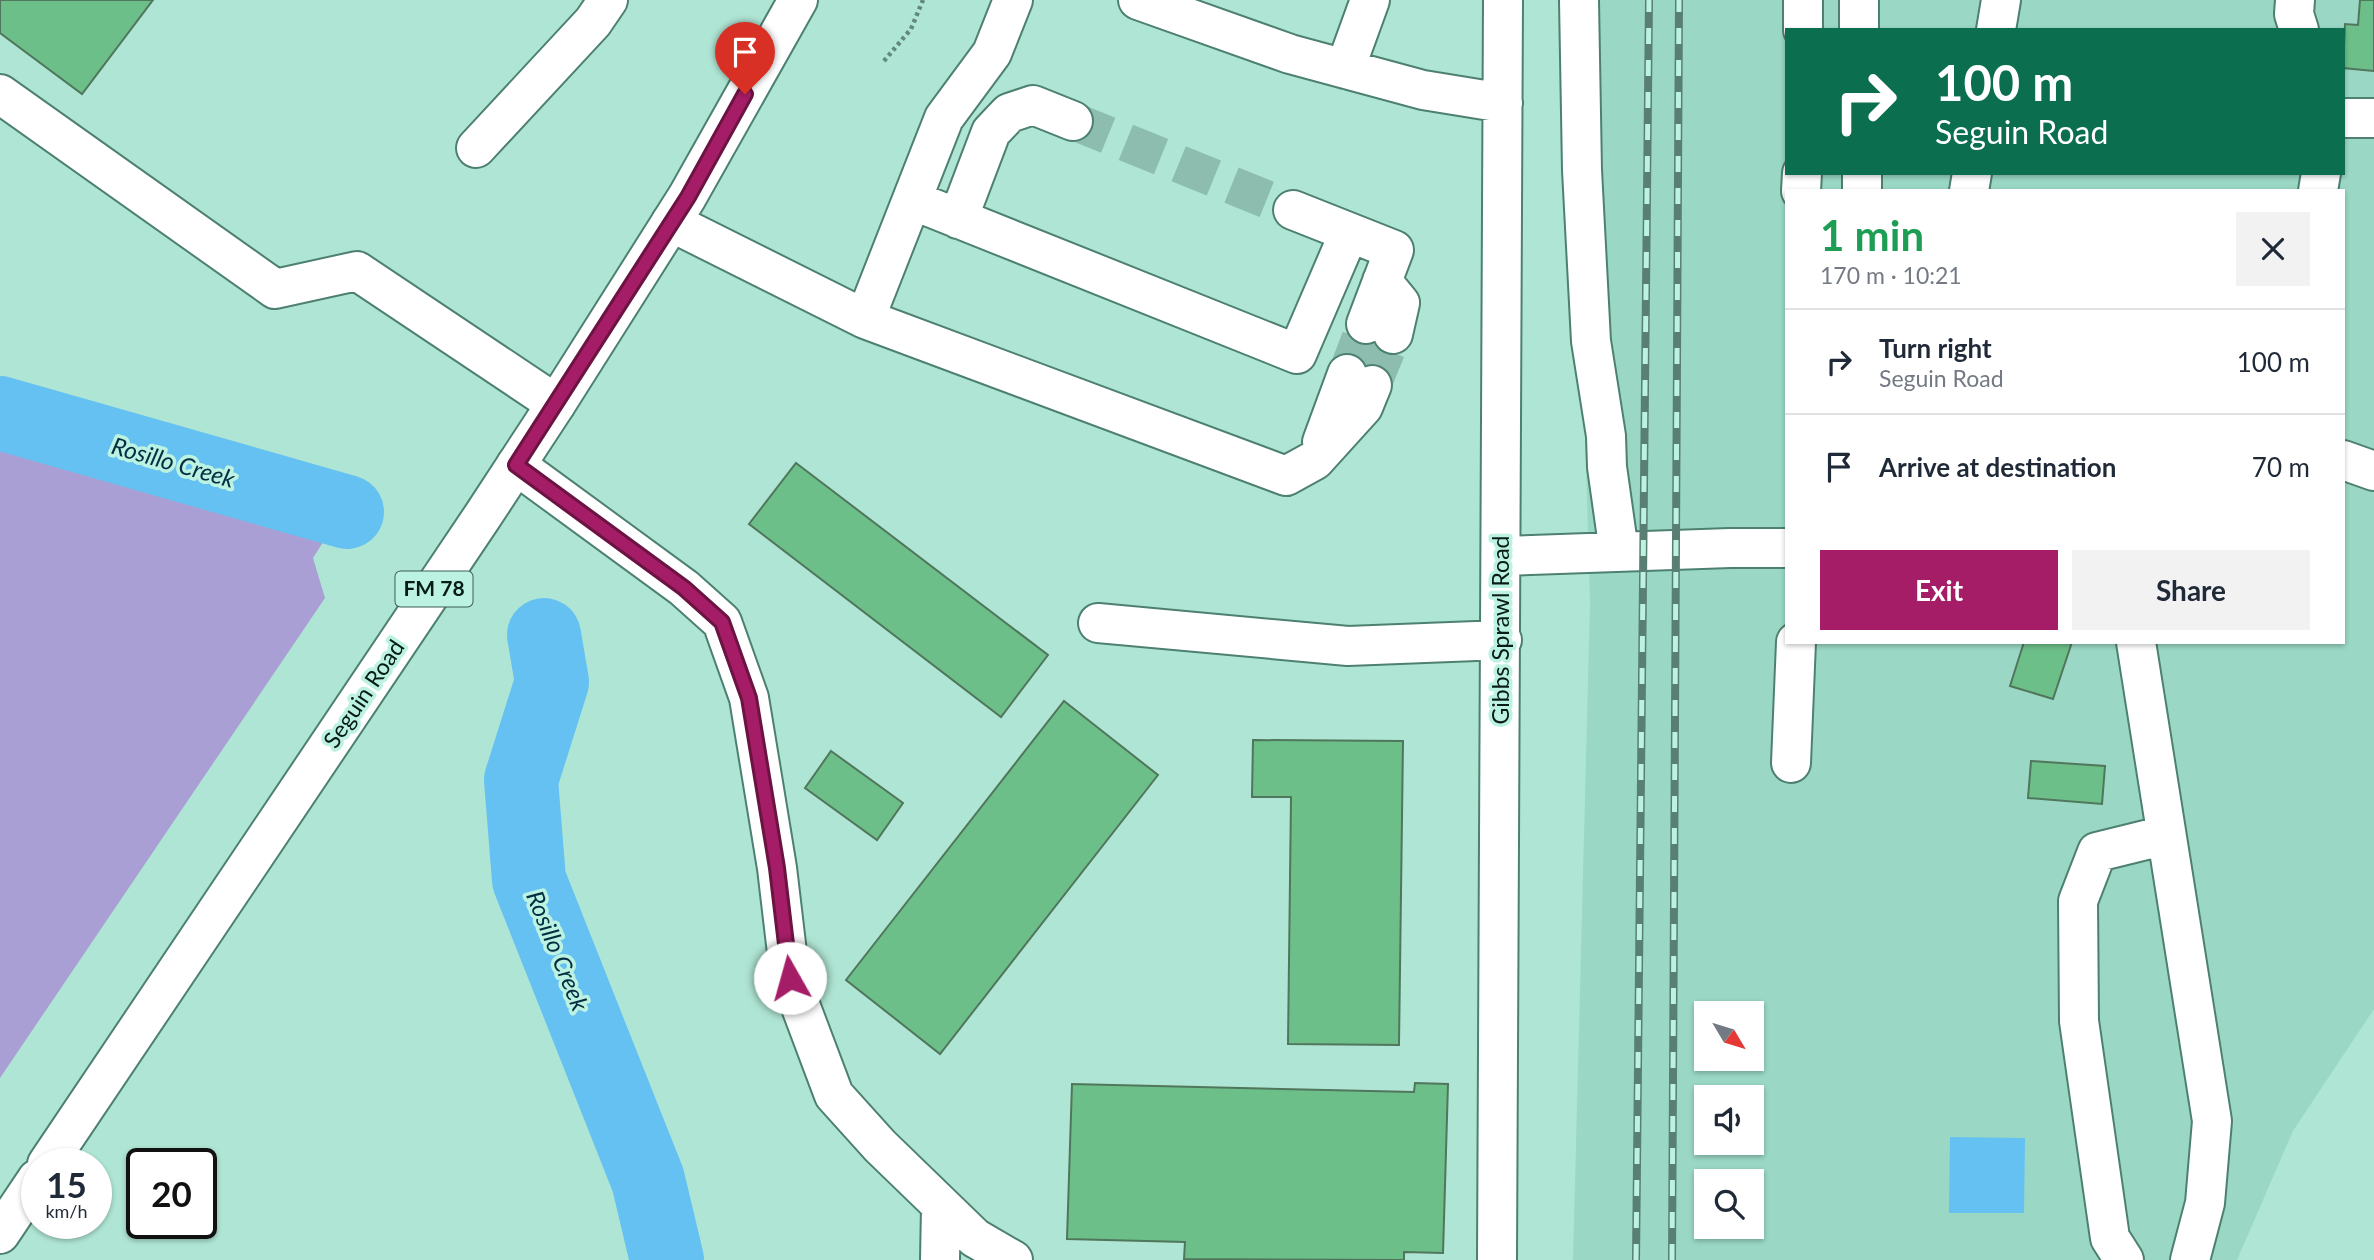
<!DOCTYPE html>
<html lang="en">
<head>
<meta charset="utf-8">
<style>
  :root { --surface:#fff; --page:#f2f2f3; --text:#1f2937; --muted:#747a83; --line:#e0e1e3; --accent:#a51d66 }
  body { margin:0; font-family:Lato,sans-serif; background:var(--page); color:var(--text); height:100vh; display:flex; flex-direction:column; font-size:26px; white-space:nowrap }
  * { box-sizing:border-box; margin:0 }
  p { font-size:23px; color:var(--muted) }
  .icon { flex:none; width:38px; height:38px; fill:none; stroke:currentColor; stroke-width:2; stroke-linecap:round; stroke-linejoin:round }
  .map { position:relative; flex:1; overflow:hidden }
  .sheet { position:absolute; left:1785px; top:189px; width:560px; height:455px; display:flex; flex-direction:column; background:var(--surface); border-radius:0px; box-shadow:0 2px 5px #0004 }
  .sheet>* { flex:none }
  .hud { position:absolute; left:1785px; top:28px; width:560px; height:147px; border-radius:0px; box-shadow:0 2px 5px #0004; background:#0b6e4f; color:#fff; overflow:hidden }
  .needle { width:46px; rotate:128deg }
  .buttons { position:absolute; left:1694px; top:1001px; display:grid; gap:14px }
  .buttons a { display:grid; place-items:center; width:70px; height:70px; border-radius:0px; background:var(--surface); box-shadow:0 2px 5px #0004; font-size:35px }
  .speed { position:absolute; left:21px; top:1148px; display:flex; gap:14px; font-size:35px; font-weight:700; text-align:center }
  .speed>* { display:grid; place-content:center; width:91px; height:91px; border-radius:50%; background:var(--surface); box-shadow:0 2px 5px #0004; line-height:1 }
  .speed small { font-size:18px; font-weight:400 }
  .speed .limit { border:4px solid #111; border-radius:10px; background:#fff; color:#111 }
  .pin { position:absolute; display:grid; place-items:center; width:60px; height:60px; color:#fff; margin:-72px -30px; border-radius:50% 50% 50% 0; rotate:-45deg; box-shadow:0 0 7px #0007 }
  .pin .icon { rotate:45deg }
  .me { position:absolute; width:77px; margin:-38px; rotate:353deg; stroke-linejoin:round; filter:drop-shadow(0 0 5px #0008) }
  .turn { display:flex; align-items:center; gap:24px; height:147px; padding:0 35px; font-size:32px }
  .turn .icon { width:91px; height:91px; stroke-width:2.5 }
  .turn b { display:block; font-size:49px; line-height:60px }
  .round { display:grid; place-items:center; flex:none; width:74px; height:74px; border-radius:0px; background:var(--page) }
  .overview { display:flex; align-items:center; justify-content:space-between; height:119px; padding:0 35px }
  h1 { font-size:42px; font-weight:700; line-height:52px; color:#1e9e55 }
  .cta { display:flex; gap:14px; margin-top:auto; padding:14px 35px }
  .cta a { flex:1; height:80px; border-radius:0px; background:var(--accent); color:#fff; font-size:28px; font-weight:700; line-height:80px; text-align:center }
  .cta a+a { background:var(--page); color:var(--text) }
  ul { padding:0; list-style:none }
  li { display:flex; align-items:center; gap:21px; height:105px; padding:0 35px; border-top:2px solid var(--line) }
  li div { flex:1 }
  li b { display:block; font-size:26px }
  li em { font-style:normal }
  .map>svg:first-child { display:block }
  .built { fill:#9ad8c5; fill-rule:evenodd }
  .green { fill:#aa9fd4 }
  .water { fill:#65c1f2 }
  .lines { fill:none; stroke-linecap:round; stroke-linejoin:round }
  .river { stroke:#65c1f2; stroke-width:74 }
  .building { fill:#6dbf89; stroke:#50765c; stroke-width:2 }
  .minor-tunnel { stroke:#8dbdae; stroke-width:38; stroke-dasharray:38 19; stroke-linecap:butt }
  .minor-casing { stroke:#4d8071; stroke-width:42 }
  .major-casing { stroke:#4d8071; stroke-width:42 }
  .path { stroke:#62897e; stroke-width:4.5; stroke-dasharray:3.5 3.5; stroke-linecap:butt }
  .minor { stroke:#fff; stroke-width:38 }
  .major { stroke:#fff; stroke-width:38 }
  .rail-casing { stroke:#597e73; stroke-width:8 }
  .rail { stroke:#bcf2e1; stroke-width:5; stroke-dasharray:16; stroke-linecap:butt }
  .route-casing { stroke:#6b1342; stroke-width:18 }
  .route { stroke:#a51d66; stroke-width:12 }
  .labels { text-anchor:middle; stroke-width:7; stroke-linejoin:round; paint-order:stroke }
  .shield { fill:#bcf2e1; stroke:#3d5c54; stroke-width:2 }
  .shield-label { font-size:21px; font-weight:bold; fill:#071c17 }
  .street-label { font-size:23px; fill:#071c17; stroke:#bcf2e1 }
  .water-label { font-size:24px; font-style:italic; fill:#032e42; stroke:#bcf2e1 }
</style>
</head>
<body>
<div class="map">
<svg width="2374" height="1260" viewBox="0 0 2374 1260">
  <rect width="100%" height="100%" fill="#afe5d4"/>
  <path class="built" d="M1573 0H2374V1009L2293 1131 2237 1260H1573L1590 604ZM1787 30H2343V173H1787ZM1787 191H2343V642H1787ZM1706 1013H1752V1059H1706ZM1706 1097H1752V1143H1706ZM1706 1181H1752V1227H1706Z"/>
  <path class="green" d="M0 434 330 531 313 558 325 598 0 1078Z"/>
  <path class="water" d="M1950 1137 2025 1138 2024 1213H1949Z"/>
  <g class="lines">
    <path class="river" d="M0 413 347 512
      M544 635 552 682 521 780 529 880 648 1180 667 1260"/>
  </g>
  <path class="building" d="M0 0H153L82 94 0 33Z
    M2360 0H2374V71L2343 68 2345 24 2358 25Z
    M796 463 1048 655 1001 717 749 524Z
    M2024 642H2072L2053 699 2010 686Z
    M1064 701 1158 775 940 1054 846 980Z
    M1253 740 1403 741 1399 1045 1288 1044 1291 797H1252Z
    M831 751 903 803 877 840 805 788Z
    M2031 761 2105 766 2102 804 2028 798Z
    M1415 1083 1448 1084 1443 1253 1404 1252V1260L1184 1259 1185 1242 1067 1239 1072 1084 1414 1092Z"/>
  <g class="lines">
    <path class="minor-tunnel" d="M1073 121 1293 210
      M1347 374 1366 324
      M1372 385 1393 334"/>
    <g class="minor-casing">
      <path id="minor" d="M1138 0 1290 54 1423 90 1503 103
        M1579 0 1582 170 1591 341 1606 436 1607 467 1619 552
        M2295 0 2294 14 2299 30
        M1803 30V0
        M1859 30V0
        M1996 30 2001 0
        M1345 69 1370 0
        M0 94 275 289 357 271 556 404
        M2343 118H2374
        M476 148 593 22 608 0
        M1862 173V191
        M1801 191 1802 173
        M1969 191 1972 173
        M2318 191 2321 173
        M912 200 1297 354 1349 233
        M1293 210 1394 250 1366 324
        M958 219 991 132 1009 113 1033 105 1073 121
        M671 222 865 319 944 118 992 53 1013 0
        M1382 281 1400 303 1393 334
        M865 319 1286 476 1315 460 1363 407 1372 385
        M1322 442 1347 374
        M2343 460 2374 471
        M516 465 684 588 722 622 749 698 777 868 790 978 834 1095 880 1146 975 1238 1013 1260
        M1502 556 1730 548H1787
        M1098 623 1348 646 1502 640
        M2136 642 2212 1121 2205 1203 2190 1260
        M1791 763 1796 642
        M940 1260 941 1206
        M1497 1260 1503 0
        M2124 1260 2110 1238 2079 1021 2078 901 2097 852 2166 835"/>
    </g>
    <g class="major-casing">
      <path id="major" d="M47 1164 482 517 556 404 687 197 798 0
        M0 1234 37 1179"/>
    </g>
    <path class="path" d="M884 61 911 29 923 0"/>
    <use href="#minor" class="minor"/>
    <use href="#major" class="major"/>
    <g class="rail-casing">
      <path id="rail" d="M1636 1260 1649 0
        M1672 1260 1679 0"/>
    </g>
    <use href="#rail" class="rail"/>
  </g>
  <g class="lines">
    <g class="route-casing">
      <path id="route" d="M745 94 688 197 516 465 684 588 722 622 749 698 777 868 790 978"/>
    </g>
    <use href="#route" class="route"/>
  </g>
  <g class="labels">
    <rect class="shield" x="395.5" y="571.5" width="77" height="35" rx="5"/>
    <g class="shield-label">
      <text x="434" y="596">FM 78</text>
    </g>
    <g class="street-label">
      <text transform="translate(1501 630) rotate(-90)" y="8">Gibbs Sprawl Road</text>
      <text transform="translate(364 694) rotate(-56)" y="8">Seguin Road</text>
    </g>
    <g class="water-label">
      <text transform="translate(173 463) rotate(16)" y="8">Rosillo Creek</text>
      <text transform="translate(557 951) rotate(68)" y="8">Rosillo Creek</text>
    </g>
  </g>
</svg>
<div class="buttons">
<a><svg class="needle" viewBox="-14 -14 28 28"><path d="M0-13l5 13h-10z" fill="#e53935"/><path d="M0 13l5-13h-10z" fill="#747a83"/></svg></a>
<a><svg class="icon" aria-label="sound" viewBox="0 0 24 24"><path d="M4 9h4l5-4v14l-5-4H4zM17 9q2 3 0 6"/></svg></a>
<a><svg class="icon" aria-label="search" viewBox="0 0 24 24"><circle cx="10" cy="10" r="6"/><path d="M15 15l6 6"/></svg></a>
</div>
<div class="speed"><div>15<small>km/h</small></div><div class="limit">20</div></div>
<div class="pin" style="left:745px;top:94px;background:#d93025"><svg class="icon" aria-label="arrive" viewBox="0 0 24 24"><path d="M6 21V4h12l-3 4 3 4H6"/></svg></div>
<svg class="me" style="left:790px;top:978px" viewBox="-20 -20 40 40"><circle r="19" fill="#fff"/><path d="M0-13L10 11 0 6-10 11z" fill="#a51d66"/></svg>
<div class="hud">
<div class="turn"><svg class="icon" aria-label="right" viewBox="0 0 24 24"><path d="M7 20v-9h11M14 6l5 5-5 5"/></svg><div><b>100 m</b>Seguin Road</div></div>
</div>
<section class="sheet">
<div class="overview"><div><h1>1 min</h1><p>170 m · 10:21</p></div><a class="round"><svg class="icon" aria-label="close" viewBox="0 0 24 24"><path d="M6 6l12 12M18 6L6 18"/></svg></a></div>
<ul>
<li><svg class="icon" aria-label="right" viewBox="0 0 24 24"><path d="M7 20v-9h11M14 6l5 5-5 5"/></svg><div><b>Turn right</b><p>Seguin Road</p></div><em>100 m</em></li>
<li><svg class="icon" aria-label="arrive" viewBox="0 0 24 24"><path d="M6 21V4h12l-3 4 3 4H6"/></svg><div><b>Arrive at destination</b></div><em>70 m</em></li>
</ul>
<div class="cta"><a>Exit</a><a>Share</a></div>
</section>
</div>
</body>
</html>
